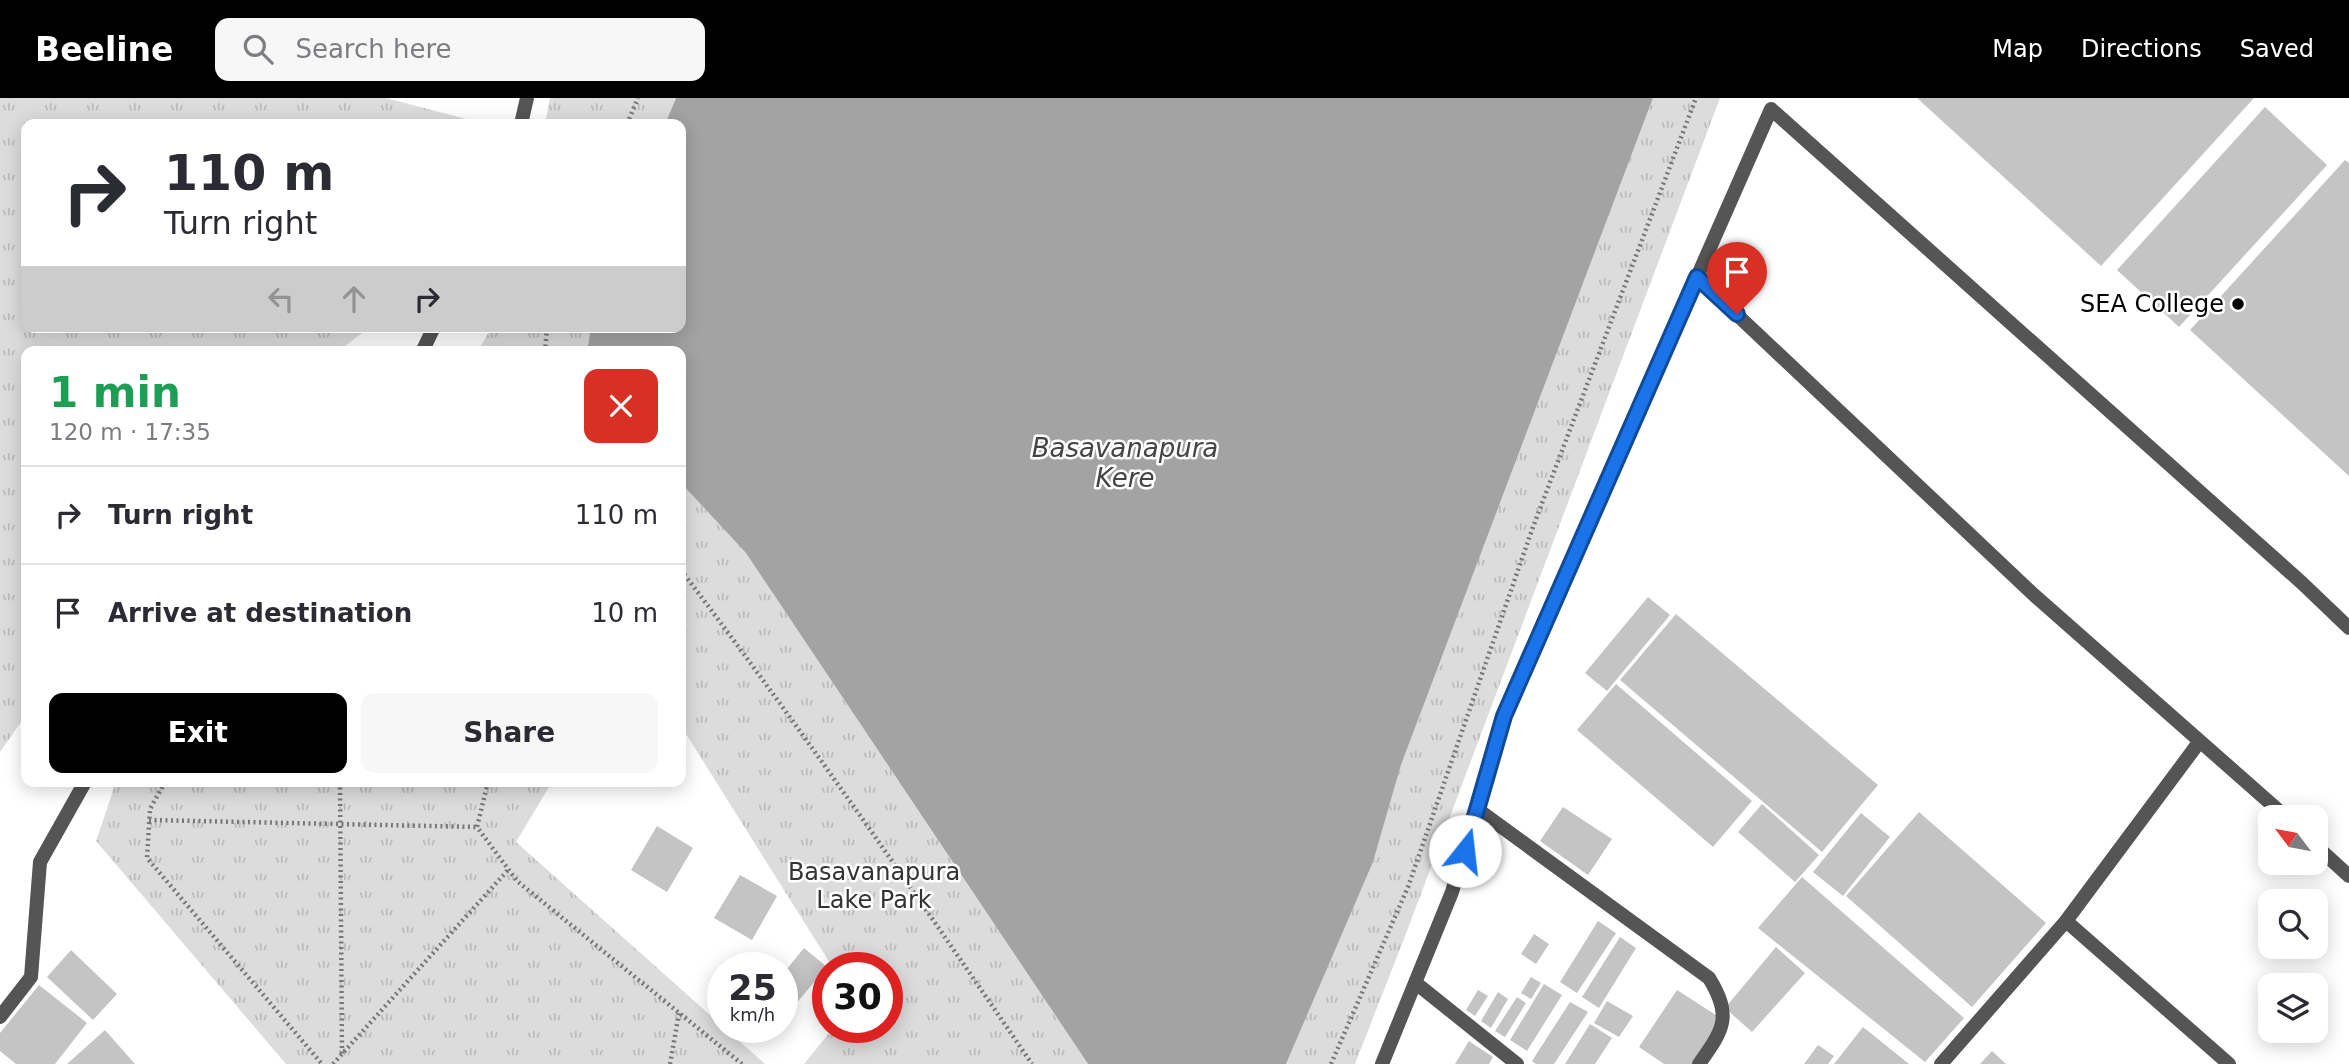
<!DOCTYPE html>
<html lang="en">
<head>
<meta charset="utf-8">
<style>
  :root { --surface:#fff; --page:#f7f7f7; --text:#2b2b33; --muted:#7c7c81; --line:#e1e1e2; --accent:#000 }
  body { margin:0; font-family:"DejaVu Sans",sans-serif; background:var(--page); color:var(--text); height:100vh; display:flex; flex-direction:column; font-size:26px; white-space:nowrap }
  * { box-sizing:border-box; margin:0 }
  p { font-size:23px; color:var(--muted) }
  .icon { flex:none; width:38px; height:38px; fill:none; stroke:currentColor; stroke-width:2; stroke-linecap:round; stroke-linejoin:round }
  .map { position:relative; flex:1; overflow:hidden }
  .drawer { position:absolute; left:21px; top:248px; width:665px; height:441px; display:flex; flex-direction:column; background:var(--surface); border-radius:14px; box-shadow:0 4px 18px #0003 }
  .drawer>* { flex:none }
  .hud { position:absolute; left:21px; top:21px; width:665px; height:214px; border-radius:14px; box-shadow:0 4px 18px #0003; background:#fff; color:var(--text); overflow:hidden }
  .needle { width:46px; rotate:302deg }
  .controls { position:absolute; left:2258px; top:707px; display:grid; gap:14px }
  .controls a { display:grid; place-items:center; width:70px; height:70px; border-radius:14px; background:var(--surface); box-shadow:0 4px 18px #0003; font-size:35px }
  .speed { position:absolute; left:707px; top:854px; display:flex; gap:14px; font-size:35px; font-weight:700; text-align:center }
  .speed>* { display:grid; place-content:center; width:91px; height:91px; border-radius:50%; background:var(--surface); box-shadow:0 4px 18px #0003; line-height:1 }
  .speed small { font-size:18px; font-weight:400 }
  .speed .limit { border:10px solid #d22; background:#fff; color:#111 }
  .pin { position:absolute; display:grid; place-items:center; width:60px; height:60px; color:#fff; margin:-72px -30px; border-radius:50% 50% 50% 0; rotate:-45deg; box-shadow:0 0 7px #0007 }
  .pin .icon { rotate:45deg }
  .me { position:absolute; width:77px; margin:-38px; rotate:16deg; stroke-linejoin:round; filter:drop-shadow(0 0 5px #0008) }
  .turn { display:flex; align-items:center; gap:24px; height:147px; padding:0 28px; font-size:32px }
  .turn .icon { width:91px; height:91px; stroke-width:2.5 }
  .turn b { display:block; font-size:49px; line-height:60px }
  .lanes { display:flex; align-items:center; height:66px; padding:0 28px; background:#0003; justify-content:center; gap:35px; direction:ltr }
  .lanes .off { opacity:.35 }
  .round { display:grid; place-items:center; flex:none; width:74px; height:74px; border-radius:14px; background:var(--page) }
  .headline { display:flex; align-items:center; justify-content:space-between; height:119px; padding:0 28px }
  h1 { font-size:42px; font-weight:700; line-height:52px; color:#1e9e55 }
  .action { display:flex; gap:14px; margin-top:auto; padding:14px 28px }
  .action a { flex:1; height:80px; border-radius:14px; background:var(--accent); color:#fff; font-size:28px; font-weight:700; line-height:80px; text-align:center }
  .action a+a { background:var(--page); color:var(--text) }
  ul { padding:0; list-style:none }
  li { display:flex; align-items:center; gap:21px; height:98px; padding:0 28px; border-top:2px solid var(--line) }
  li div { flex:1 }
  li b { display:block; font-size:26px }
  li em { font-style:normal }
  header { display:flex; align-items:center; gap:42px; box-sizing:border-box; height:98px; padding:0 35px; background:var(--accent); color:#fff }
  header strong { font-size:33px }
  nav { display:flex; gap:38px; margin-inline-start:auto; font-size:24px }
  .search { width:490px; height:63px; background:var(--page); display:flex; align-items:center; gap:18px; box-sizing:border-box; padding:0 24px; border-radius:14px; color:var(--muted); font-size:26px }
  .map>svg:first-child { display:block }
  .grass { fill:url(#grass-tufts) }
  .water { fill:#a3a3a3 }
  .building { fill:#c4c4c4 }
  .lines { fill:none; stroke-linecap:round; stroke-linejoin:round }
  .path { stroke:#777; stroke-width:4.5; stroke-dasharray:2 3.5; stroke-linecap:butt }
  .minor { stroke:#555; stroke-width:14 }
  .route-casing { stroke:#114b97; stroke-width:18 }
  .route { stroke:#1a73e8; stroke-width:12 }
  .poi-dot { fill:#000; stroke:#fff; stroke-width:2.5 }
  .labels { text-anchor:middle; stroke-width:5; stroke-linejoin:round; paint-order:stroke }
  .poi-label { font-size:24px; fill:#000; stroke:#fff; text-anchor:end }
  .park-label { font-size:24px; fill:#333; stroke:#fff }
  .water-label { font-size:26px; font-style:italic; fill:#444; stroke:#fff }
</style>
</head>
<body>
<header>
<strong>Beeline</strong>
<div class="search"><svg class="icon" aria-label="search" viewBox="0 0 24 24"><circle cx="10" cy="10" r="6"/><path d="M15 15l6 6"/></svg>Search here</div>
<nav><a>Map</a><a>Directions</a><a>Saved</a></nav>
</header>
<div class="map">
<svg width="2349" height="966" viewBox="0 0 2349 966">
  <defs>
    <pattern id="grass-tufts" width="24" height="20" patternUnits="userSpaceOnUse" patternTransform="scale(1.75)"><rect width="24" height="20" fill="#dcdcdc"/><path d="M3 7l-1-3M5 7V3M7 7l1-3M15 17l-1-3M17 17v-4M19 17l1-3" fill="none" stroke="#bbb"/></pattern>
  </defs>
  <rect width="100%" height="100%" fill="#fff"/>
  <path class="grass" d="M0 0H386L470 22 468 26H26V229H369L338 254H26V617L0 654Z
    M550 0H676L665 26H545Z
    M1653 0H1720L1407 833 1355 966H1286L1373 764 1401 667Z
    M492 229H591L587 254H477Z
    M681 385 746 455 1088 966H804L834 929H887V870H833L681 628Z
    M116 684H552L516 744 765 966H286L96 743Z"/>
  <path class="water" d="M676 0H1653L1401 667 1373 764 1286 966H1088L746 455 681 385V254H587L591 229H681V26H665Z"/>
  <path class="building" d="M1917 0H2254L2101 168Z
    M2265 9 2327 67 2179 229 2117 172Z
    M2345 62 2349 65V378L2190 232Z
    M1648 499 1670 517 1607 593 1585 575Z
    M1676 516 1878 687 1822 754 1620 582Z
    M1616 586 1752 703 1713 749 1577 632Z
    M1762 706 1819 757 1795 784 1738 734Z
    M1563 709 1612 741 1588 777 1540 743Z
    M1919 714 2046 825 1972 909 1846 798Z
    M1861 715 1890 739 1843 798 1813 774Z
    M657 728 693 750 667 794 631 772Z
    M740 777 777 798 752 842 714 820Z
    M1802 779 1964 920 1925 964 1758 830Z
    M1598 823 1616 835 1577 895 1560 884Z
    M1534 836 1549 846 1536 866 1521 856Z
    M1620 839 1636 850 1599 910 1582 899Z
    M1776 849 1805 875 1752 934 1725 910Z
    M804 850 827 869 788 915 782 910V877Z
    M71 852 117 896 93 922 47 879Z
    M1531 879 1541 885 1531 901 1521 895Z
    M1544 886 1562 897 1527 953 1510 942Z
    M39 887 87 925 55 966H16L0 953V935Z
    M1478 892 1488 898 1475 918 1466 912Z
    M1677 892 1722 921 1692 966H1664L1639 949Z
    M1498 894 1508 901 1491 930 1481 923Z
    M1517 899 1526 905 1505 939 1495 933Z
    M1607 903 1633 918 1619 939 1594 925Z
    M1570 904 1588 914 1554 966H1536L1532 963Z
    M1590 926 1612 940 1595 966H1565Z
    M1863 929 1909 966H1834Z
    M105 932 135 966H67Z
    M1469 943 1493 959 1489 966H1455Z
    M1818 947 1834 958 1828 966H1804Z
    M1992 953 2006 966H1980Z"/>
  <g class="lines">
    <path class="path" d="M627 26 638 0
      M545 254 547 229
      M681 472C803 633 918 799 1032 966
      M165 684 150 711 147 760 322 966
      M340 684 342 956
      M488 684 477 729 517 783 742 966
      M149 722 477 729
      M333 966 508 772
      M670 966 679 915
      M1331 966 1408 789 1533 429 1696 0"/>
    <path class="minor" d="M521 26 527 0
      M1697 179 2034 497 2286 719
      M422 254 434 229
      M2200 643 2066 823 2229 966
      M1477 711 1709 880C1733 919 1723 932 1699 966
      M2315 747 2349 778
      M1417 886 1517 966
      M0 919 31 879 40 764 85 684
      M1382 966 1452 794 1504 618 1771 11 2302 485 2349 530
      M1941 966 2066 823"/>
  </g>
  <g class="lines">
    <g class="route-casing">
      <path id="route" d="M1465 753 1504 618 1697 179 1737 216"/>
    </g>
    <use href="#route" class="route"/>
  </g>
  <circle class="poi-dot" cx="2238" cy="206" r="7"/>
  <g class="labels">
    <g class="poi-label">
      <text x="2224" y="214">SEA College</text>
    </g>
    <g class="park-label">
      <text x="874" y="782">Basavanapura<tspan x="874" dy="28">Lake Park</tspan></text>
    </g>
    <g class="water-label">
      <text x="1125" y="359">Basavanapura<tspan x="1125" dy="30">Kere</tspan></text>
    </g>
  </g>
</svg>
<div class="controls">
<a><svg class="needle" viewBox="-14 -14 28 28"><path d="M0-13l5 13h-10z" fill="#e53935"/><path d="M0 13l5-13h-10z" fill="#7c7c81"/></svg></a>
<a><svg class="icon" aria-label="search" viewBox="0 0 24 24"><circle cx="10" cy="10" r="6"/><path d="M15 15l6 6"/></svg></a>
<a><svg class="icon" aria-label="layers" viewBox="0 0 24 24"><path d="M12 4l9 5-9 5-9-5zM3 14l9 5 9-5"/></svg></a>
</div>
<div class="speed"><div>25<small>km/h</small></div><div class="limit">30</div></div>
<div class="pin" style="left:1737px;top:216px;background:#d93025"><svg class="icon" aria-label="arrive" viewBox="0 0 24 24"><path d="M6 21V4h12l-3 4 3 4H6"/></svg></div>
<svg class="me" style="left:1465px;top:753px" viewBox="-20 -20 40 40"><circle r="19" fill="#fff"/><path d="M0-13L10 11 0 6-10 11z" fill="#1a73e8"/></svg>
<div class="hud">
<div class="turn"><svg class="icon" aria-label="right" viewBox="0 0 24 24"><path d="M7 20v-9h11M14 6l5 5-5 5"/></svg><div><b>110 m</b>Turn right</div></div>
<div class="lanes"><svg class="icon off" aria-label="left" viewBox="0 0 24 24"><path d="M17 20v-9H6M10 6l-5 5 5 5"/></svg><svg class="icon off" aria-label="ahead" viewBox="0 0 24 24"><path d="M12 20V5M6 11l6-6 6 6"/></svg><svg class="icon" aria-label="right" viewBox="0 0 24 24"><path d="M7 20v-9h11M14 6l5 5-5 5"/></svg></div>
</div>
<section class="drawer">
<div class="headline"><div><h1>1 min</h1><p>120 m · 17:35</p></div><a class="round" style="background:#d93025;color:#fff"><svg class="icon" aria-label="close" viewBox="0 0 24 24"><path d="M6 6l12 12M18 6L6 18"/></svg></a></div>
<ul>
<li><svg class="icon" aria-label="right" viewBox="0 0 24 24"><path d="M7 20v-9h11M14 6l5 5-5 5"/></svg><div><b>Turn right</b></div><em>110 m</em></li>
<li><svg class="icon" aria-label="arrive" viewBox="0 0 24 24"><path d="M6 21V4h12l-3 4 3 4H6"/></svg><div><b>Arrive at destination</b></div><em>10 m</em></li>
</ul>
<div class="action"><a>Exit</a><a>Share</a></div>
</section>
</div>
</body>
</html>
